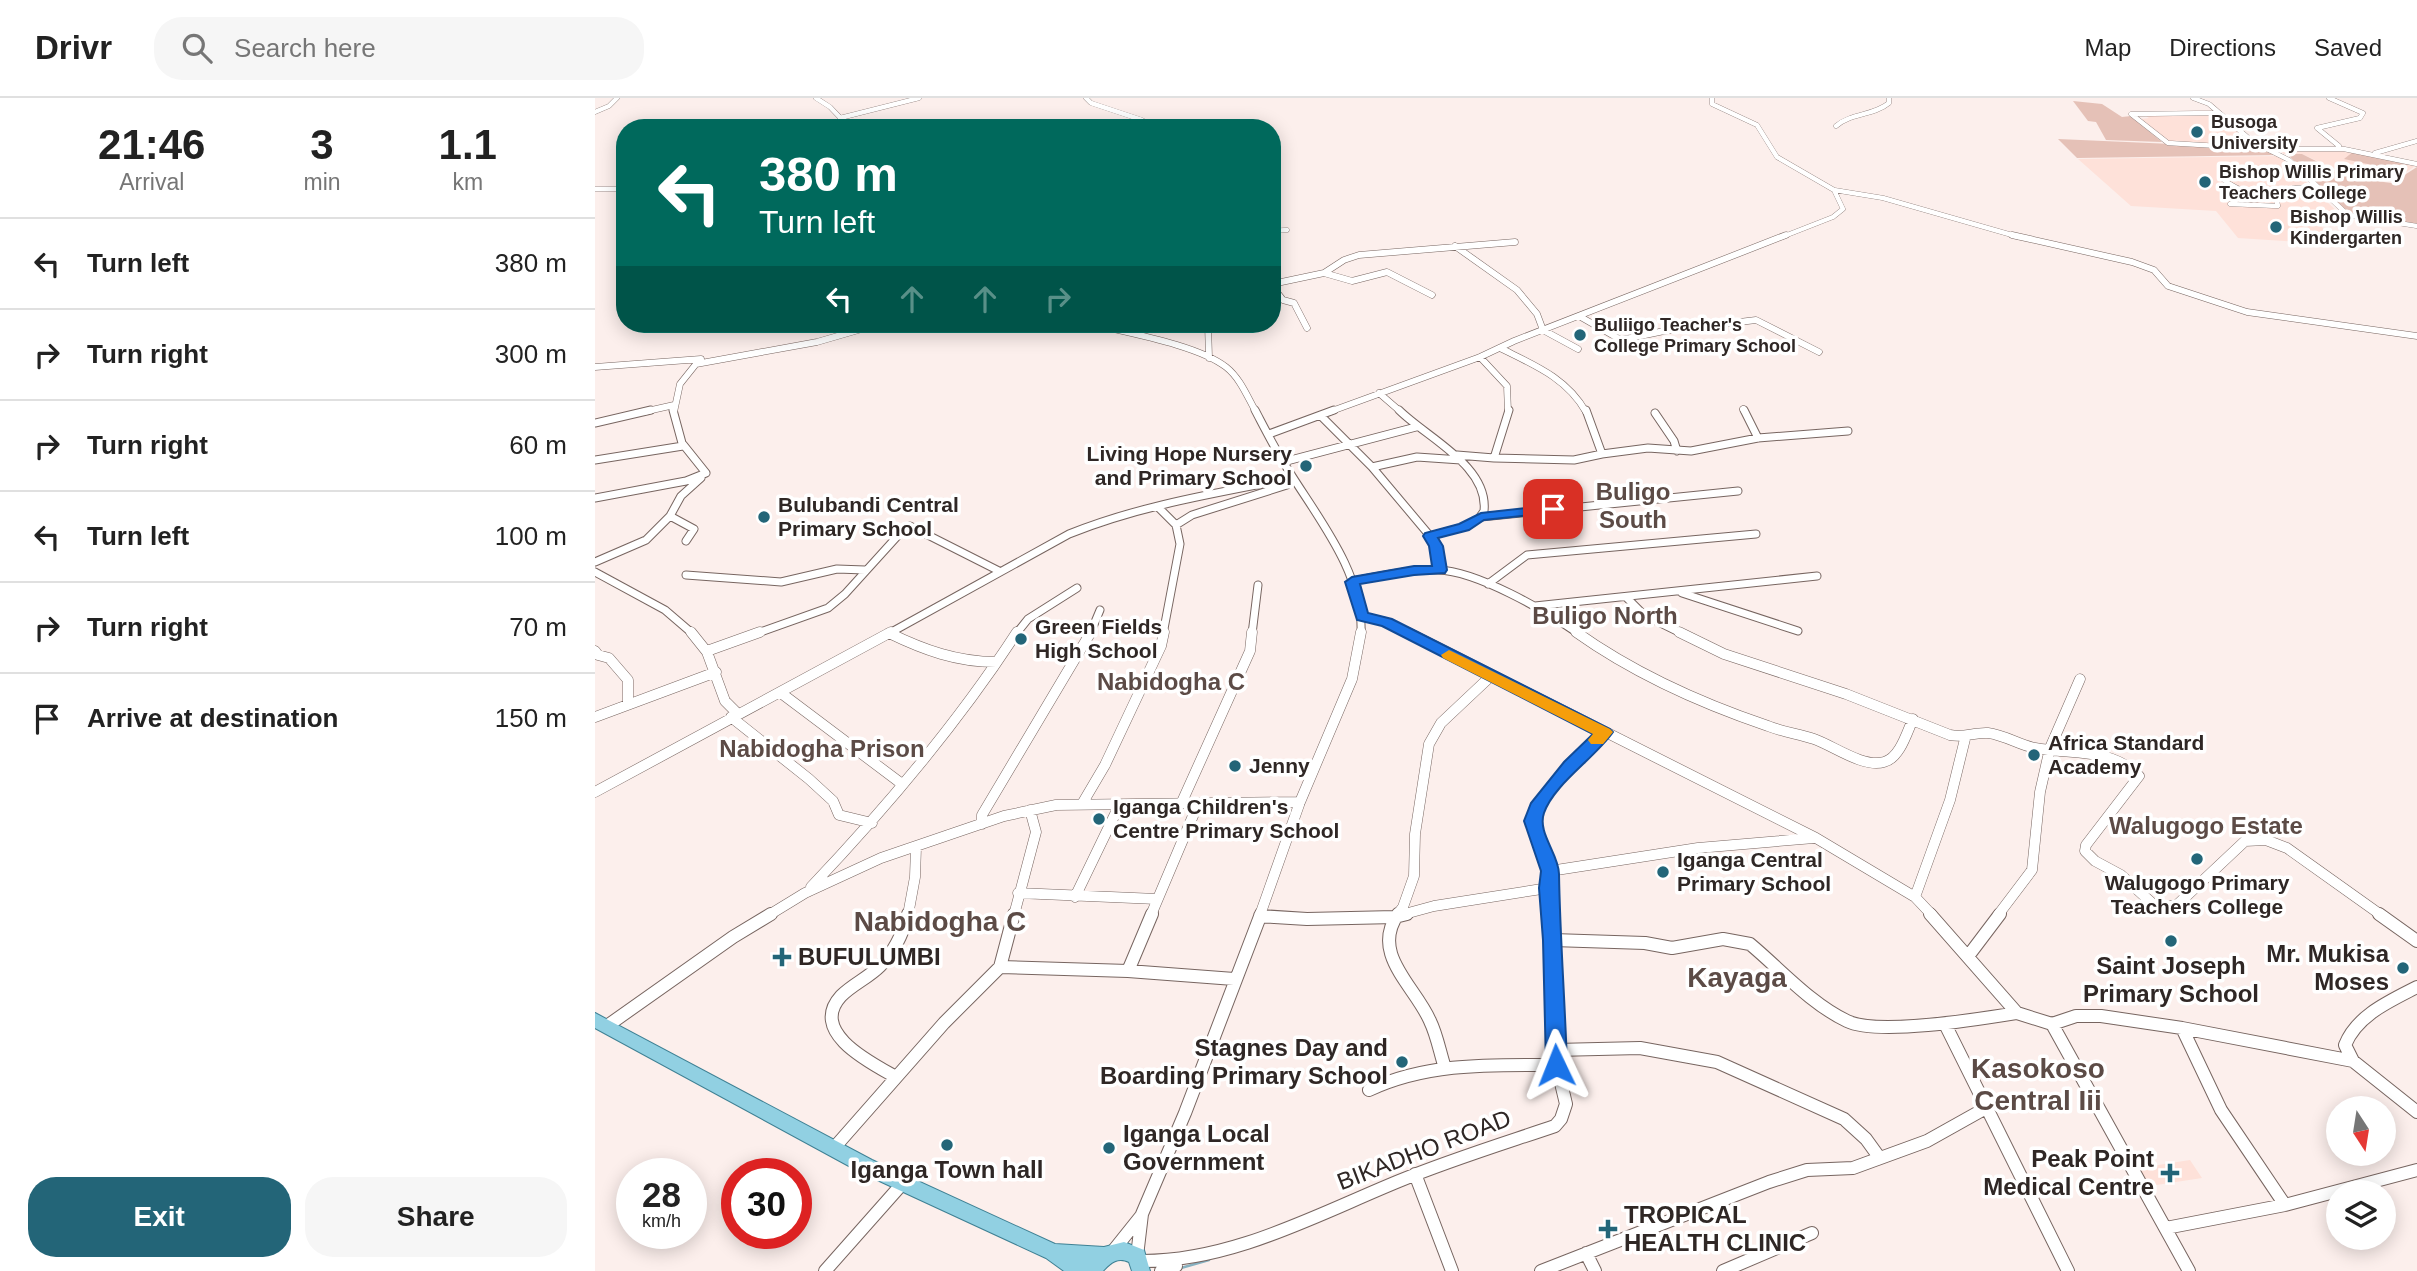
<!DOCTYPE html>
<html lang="en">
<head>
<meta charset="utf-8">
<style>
  :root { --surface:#fff; --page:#f6f6f6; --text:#222; --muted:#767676; --line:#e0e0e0; --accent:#236578 }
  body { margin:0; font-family:Arial,sans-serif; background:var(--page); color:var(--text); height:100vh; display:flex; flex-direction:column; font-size:26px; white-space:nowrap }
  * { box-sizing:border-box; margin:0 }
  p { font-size:23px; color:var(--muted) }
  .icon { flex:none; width:38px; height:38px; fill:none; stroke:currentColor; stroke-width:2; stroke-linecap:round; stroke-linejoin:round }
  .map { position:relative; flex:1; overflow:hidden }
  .details { display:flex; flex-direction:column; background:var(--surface); width:595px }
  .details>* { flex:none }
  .hud { position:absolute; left:21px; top:21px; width:665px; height:214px; border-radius:28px; box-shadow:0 4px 18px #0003; background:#00695c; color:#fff; overflow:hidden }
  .needle { width:46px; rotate:168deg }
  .tools { position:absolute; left:1731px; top:998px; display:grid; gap:14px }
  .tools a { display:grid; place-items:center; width:70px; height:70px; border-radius:50%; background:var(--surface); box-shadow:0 4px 18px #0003; font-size:35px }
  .speed { position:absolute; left:21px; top:1060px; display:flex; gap:14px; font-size:35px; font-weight:700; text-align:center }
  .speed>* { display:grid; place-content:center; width:91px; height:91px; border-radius:50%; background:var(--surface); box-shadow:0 4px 18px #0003; line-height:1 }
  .speed small { font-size:18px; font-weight:400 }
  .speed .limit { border:10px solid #d22; background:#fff; color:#111 }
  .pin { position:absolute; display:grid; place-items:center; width:60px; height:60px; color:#fff; margin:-30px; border-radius:14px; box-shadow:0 4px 10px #0006 }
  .me { position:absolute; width:77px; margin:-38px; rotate:358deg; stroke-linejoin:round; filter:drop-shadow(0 0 5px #0008) }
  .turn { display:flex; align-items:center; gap:24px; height:147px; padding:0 28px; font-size:32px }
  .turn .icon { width:91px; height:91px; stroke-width:2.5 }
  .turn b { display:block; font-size:49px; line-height:60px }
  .lanes { display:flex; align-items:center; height:66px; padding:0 28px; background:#0003; justify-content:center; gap:35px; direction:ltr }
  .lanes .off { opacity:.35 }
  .eta { display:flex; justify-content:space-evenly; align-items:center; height:119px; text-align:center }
  .eta b { font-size:42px; font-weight:600; line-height:49px }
  .action { display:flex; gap:14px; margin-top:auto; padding:14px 28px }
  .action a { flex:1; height:80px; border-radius:28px; background:var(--accent); color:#fff; font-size:28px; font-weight:600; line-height:80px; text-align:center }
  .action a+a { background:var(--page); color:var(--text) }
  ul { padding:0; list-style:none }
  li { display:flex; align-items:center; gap:21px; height:91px; padding:0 28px; border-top:2px solid var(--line) }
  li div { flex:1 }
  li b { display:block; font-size:26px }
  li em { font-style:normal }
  header { display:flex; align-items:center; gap:42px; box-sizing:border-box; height:98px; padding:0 35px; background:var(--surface); border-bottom:2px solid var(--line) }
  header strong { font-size:33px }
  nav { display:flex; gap:38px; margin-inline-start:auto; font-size:24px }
  .search { width:490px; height:63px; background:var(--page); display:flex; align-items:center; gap:18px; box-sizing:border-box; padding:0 24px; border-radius:28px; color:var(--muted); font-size:26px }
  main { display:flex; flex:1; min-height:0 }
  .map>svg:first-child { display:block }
  .built { fill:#fee1d9 }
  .green { fill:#e5c1b7 }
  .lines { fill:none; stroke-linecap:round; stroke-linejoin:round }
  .stream { stroke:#86b1c0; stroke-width:2.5 }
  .minor-far4-casing { stroke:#776560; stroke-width:5 }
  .minor-far3-casing { stroke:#776560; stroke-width:7 }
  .minor-far2-casing { stroke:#776560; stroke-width:9 }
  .minor-far1-casing { stroke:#776560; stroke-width:11 }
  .minor-casing { stroke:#776560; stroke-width:14 }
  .major-casing { stroke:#3f8194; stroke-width:2 }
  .minor-far4 { stroke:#fff; stroke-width:4.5 }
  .minor-far3 { stroke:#fff; stroke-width:6 }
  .minor-far2 { stroke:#fff; stroke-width:7 }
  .minor-far1 { stroke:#fff; stroke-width:10 }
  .minor { stroke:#fff; stroke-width:12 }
  .major { fill:#91d0e2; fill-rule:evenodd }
  .route { fill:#1a73e8; stroke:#114b97; stroke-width:2 }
  .slow { fill:#f59e0b }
  .poi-dot { fill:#236578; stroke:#fff; stroke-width:2.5 }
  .labels { text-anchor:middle; stroke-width:7; stroke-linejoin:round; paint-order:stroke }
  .far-poi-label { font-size:18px; font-weight:bold; fill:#2f2725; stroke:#fff; text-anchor:start }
  .poi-label { font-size:21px; font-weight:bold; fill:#2f2725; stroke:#fff; text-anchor:start }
  .quarter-label { font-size:24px; font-weight:bold; fill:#5c4b46; stroke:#fff }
  .near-poi-label { font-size:24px; font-weight:bold; fill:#2f2725; stroke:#fff; text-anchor:end }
  .near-street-label { font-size:24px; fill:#2f2725; stroke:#fff }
  .near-quarter-label { font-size:28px; font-weight:bold; fill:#5c4b46; stroke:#fff }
</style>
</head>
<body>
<header>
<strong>Drivr</strong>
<div class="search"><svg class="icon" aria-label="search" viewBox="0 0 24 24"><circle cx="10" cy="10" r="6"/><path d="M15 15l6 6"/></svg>Search here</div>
<nav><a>Map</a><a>Directions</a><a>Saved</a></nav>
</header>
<main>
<section class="details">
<div class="eta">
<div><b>21:46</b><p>Arrival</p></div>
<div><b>3</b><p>min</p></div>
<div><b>1.1</b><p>km</p></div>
</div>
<ul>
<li><svg class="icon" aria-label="left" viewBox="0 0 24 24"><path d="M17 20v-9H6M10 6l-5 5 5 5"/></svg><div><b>Turn left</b></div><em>380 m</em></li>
<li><svg class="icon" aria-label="right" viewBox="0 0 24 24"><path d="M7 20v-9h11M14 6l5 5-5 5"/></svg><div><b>Turn right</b></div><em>300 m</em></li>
<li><svg class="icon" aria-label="right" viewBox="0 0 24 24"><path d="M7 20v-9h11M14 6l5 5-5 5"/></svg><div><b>Turn right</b></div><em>60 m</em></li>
<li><svg class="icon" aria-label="left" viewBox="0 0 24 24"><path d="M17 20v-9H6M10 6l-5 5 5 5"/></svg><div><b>Turn left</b></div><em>100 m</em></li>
<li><svg class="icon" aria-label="right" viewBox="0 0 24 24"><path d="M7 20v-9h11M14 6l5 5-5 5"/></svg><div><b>Turn right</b></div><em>70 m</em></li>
<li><svg class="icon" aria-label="arrive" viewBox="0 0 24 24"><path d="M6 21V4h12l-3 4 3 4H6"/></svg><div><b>Arrive at destination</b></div><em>150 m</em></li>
</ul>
<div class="action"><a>Exit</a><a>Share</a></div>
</section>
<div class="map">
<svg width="1822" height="1173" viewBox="0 0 1822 1173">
  <rect width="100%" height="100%" fill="#fcefec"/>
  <path class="built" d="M1547 15 1622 17 1662 49 1575 45 1546 21 1554 20Z
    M1683 51H1748L1822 67 1796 84 1757 79 1707 56H1689Z
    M1684 58 1750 121 1722 120 1737 146 1643 140 1621 113 1536 108 1483 61Z
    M1595 1062 1607 1080 1555 1088 1544 1070Z"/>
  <path class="green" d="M1478 3 1507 6 1527 19 1536 18 1567 44 1511 42 1501 24 1493 23Z
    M1463 41 1668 50 1683 57 1482 60Z
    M1759 53 1816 65 1801 72 1749 61Z
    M1692 56H1707L1755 80 1797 85 1822 69V126L1756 118Z"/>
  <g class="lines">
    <path class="stream" d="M586 1170 614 1162"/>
    <g class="minor-far4-casing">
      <path id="minor-far4" d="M221 0 235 9 255 30
        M491 0 496 5 547 22 551 25V30
        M1117 0V6L1162 27 1182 59 1239 92 1288 100 1424 139
        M1598 0 1614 6 1658 44 1694 62 1753 117 1822 128
        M1734 0 1768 15 1765 20 1722 30 1744 48 1742 50
        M0 14 14 8 22 0
        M1623 15 1536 16 1573 45 1674 51H1749L1822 66
        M245 20 324 0
        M1241 28C1256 15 1278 18 1294 5V0
        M391 30 413 26 420 30
        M1780 55 1822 43
        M1625 79C1645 95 1673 104 1698 93V90L1721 89
        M0 91H30
        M1635 106 1683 108 1682 103 1687 97
        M677 133 692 132
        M1187 139 1238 119 1248 111 1239 92"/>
    </g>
    <g class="minor-far3-casing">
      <path id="minor-far3" d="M1417 137 1537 164 1559 172 1573 188 1652 214 1822 238
        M860 148 922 192 942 216 948 232 983 251
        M729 175 757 183 792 174 837 197
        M677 186 729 175 749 162 764 157 920 144
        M677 188 688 202 699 205 712 230
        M984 218 1026 242 1069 233 1161 222 1224 254
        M497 226C533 235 603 247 631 269 645 280 652 298 661 314
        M613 226 614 260
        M905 250C939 267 972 280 991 314
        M885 259 912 288 913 314
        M0 269 106 261
        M784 295 806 314
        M1148 311 1150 314
        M48 314 79 307
        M79 314 85 286 101 266 222 244 284 226
        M734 314 885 259 919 243 1191 137"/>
    </g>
    <g class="minor-far2-casing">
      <path id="minor-far2" d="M660 312C670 331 680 351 692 370 722 419 769 475 766 536
        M804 312C832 340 894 368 889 413L884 420 872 428 835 438 841 448 845 472
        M1149 312 1163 340
        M1060 315 1079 343 1082 353
        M726 318 777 369 822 359 866 362
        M0 325 56 312
        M674 336 739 312
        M1007 356 1053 350 1096 353 1163 340 1253 333
        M862 357 899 360 914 312
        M899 360 979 362 1007 356 991 312
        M0 362 88 348
        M688 364 821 329
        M777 369 835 438
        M0 400 91 383 111 375 87 345 78 312
        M563 409 581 427
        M886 419 1143 393
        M91 443 99 431 75 418 86 398 106 380
        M0 464 51 442 75 418
        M0 474 70 512 98 536
        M91 477 186 484 242 471 270 472
        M757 483C785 478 814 471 843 472 882 473 951 513 984 536
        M893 486 932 457 1161 436
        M1087 495 1203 533
        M1032 500 1049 517 1088 536
        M940 508 1222 478
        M767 518 792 524 816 536
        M160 536 233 510 250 496 308 432 315 428 404 473
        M293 536 474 436C546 407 622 395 698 380
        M421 536 433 521 482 490
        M495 536 505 512
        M568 536 585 446 581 427 597 417 692 387
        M657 536 663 487"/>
    </g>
    <g class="minor-far1-casing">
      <path id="minor-far1" d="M96 534 112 554 130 603 143 616
        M812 534 1221 740 1320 799 1337 817
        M981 534C1040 576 1105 605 1173 628 1188 634 1204 636 1219 641 1239 648 1268 670 1289 664 1305 660 1312 634 1318 621
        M1084 534 1129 556 1251 596 1355 637C1369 640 1380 634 1393 635 1410 637 1424 647 1440 650 1478 657 1515 649 1544 678L1491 747 1490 753 1500 763 1526 777 1558 806 1572 809 1583 806 1650 743 1671 742 1692 750 1786 817
        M294 535C329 552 362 564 401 564
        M0 553 3 557 14 560 33 582V606
        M112 553 165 534
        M186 595 307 686
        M0 619 121 574
        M136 619 214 681 238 703 244 717 277 725
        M0 694 296 534
        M487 706 510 667 566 548 569 534
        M586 706 655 553 657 534
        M387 726V717L496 534
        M955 773 1103 750 1219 740
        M216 789C291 710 363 625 422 534
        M423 795 562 801
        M480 799 524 708
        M1320 799 1355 702 1370 641
        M174 817 210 795 286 760 409 718 461 707 705 704
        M313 817 320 779 321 749
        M419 817 441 734 435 712
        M556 817 603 706
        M665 817 705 704 757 581 766 534
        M802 817 808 809 819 778 820 736 834 646 846 625 897 577
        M806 817 839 808 953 790
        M956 817C955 802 958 783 954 769 950 755 940 743 939 728 937 698 989 654 1009 634
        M1403 817 1437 772 1445 694 1455 650 1485 581"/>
    </g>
    <g class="minor-casing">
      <path id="minor" d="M803 816C775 856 820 888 835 923 842 937 845 955 850 970
        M1335 816 1422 915 1457 926 1481 918H1506L1587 930 1758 963 1822 1014
        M1784 816 1822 843
        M665 818 712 821 800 819 812 816
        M958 842 1050 845 1077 850 1128 841 1155 846C1185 871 1216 906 1252 923 1283 938 1385 921 1422 915
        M1374 857 1405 816
        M405 869 533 873 639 881
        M533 873 557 816
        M1350 926 1473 1173
        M1457 926 1594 1173
        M12 928 138 839 176 816
        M1587 930 1626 1012 1690 1107
        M961 952 1045 950 1122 964 1249 1021 1271 1041 1284 1059
        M1758 963 1750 947C1762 917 1795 903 1822 889
        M301 979C276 965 213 934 246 898 258 886 273 880 285 868 299 854 308 835 313 816
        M774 992C834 964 897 967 962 967
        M239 1050 349 925 405 869 419 816
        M820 1076 857 1173
        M1571 1130 1690 1107 1822 1072
        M518 1153 546 1118
        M991 1155 1000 1173
        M542 1158 547 1116 590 1015 666 816
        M545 1163C636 1164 721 1117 804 1083 855 1062 907 1046 960 1028L966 1021 971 1006 961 964 956 816
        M230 1173 307 1086
        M566 1173 581 1168
        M946 1173 1174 1084 1212 1072 1258 1070 1332 1043 1391 1010
        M1128 1173 1217 1135"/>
    </g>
    <g class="major-casing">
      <path id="major" d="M0 915 277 1062 460 1146 509 1149 529 1144 549 1152 555 1173H537L534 1164C523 1159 516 1164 508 1173H469L451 1160 265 1074 0 930Z"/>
    </g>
    <use href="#minor-far4" class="minor-far4"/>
    <use href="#minor-far3" class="minor-far3"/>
    <use href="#minor-far2" class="minor-far2"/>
    <use href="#minor-far1" class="minor-far1"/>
    <use href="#minor" class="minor"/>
    <use href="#major" class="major"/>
  </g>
  <path class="route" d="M958 407 963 408V414L889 422 874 432 843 440 848 448 852 472 850 475 819 477 765 486 773 515 797 521 1015 631 1018 634C1000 660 959 686 949 715 942 735 964 756 964 776 965 839 970 904 972 967L969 974 961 976 954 974 951 967 948 842 944 790 946 773 929 723 936 705 969 664 998 636 787 528 762 522 750 484 757 479 819 468H837L834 448 828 438 830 435 864 426 886 415Z"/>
  <path class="slow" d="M854 552 1015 631 1018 634 1008 646H996L993 642 998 636 848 560 846 557Z"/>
  <g class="poi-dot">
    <circle cx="1602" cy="34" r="7"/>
    <circle cx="1610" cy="84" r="7"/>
    <circle cx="1681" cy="129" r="7"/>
    <circle cx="985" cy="237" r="7"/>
    <circle cx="711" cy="368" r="7"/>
    <circle cx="169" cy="419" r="7"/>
    <circle cx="426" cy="541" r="7"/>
    <circle cx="1439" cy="657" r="7"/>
    <circle cx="640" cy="668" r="7"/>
    <circle cx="504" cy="721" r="7"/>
    <circle cx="1602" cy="761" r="7"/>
    <circle cx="1068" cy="774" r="7"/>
    <circle cx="1576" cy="843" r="7"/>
    <path d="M183.5 848.5h7v7h7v7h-7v7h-7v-7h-7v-7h7z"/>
    <circle cx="1808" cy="870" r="7"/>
    <circle cx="807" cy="964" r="7"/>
    <circle cx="352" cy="1047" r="7"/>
    <circle cx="514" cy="1050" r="7"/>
    <path d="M1571.5 1064.5h7v7h7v7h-7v7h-7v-7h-7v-7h7z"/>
    <path d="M1009.5 1120.5h7v7h7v7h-7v7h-7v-7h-7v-7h7z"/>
  </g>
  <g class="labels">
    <g class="far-poi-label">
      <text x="1616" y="30">Busoga<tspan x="1616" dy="21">University</tspan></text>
      <text x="1624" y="80">Bishop Willis Primary<tspan x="1624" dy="21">Teachers College</tspan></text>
      <text x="1695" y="125">Bishop Willis<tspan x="1695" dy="21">Kindergarten</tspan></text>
      <text x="999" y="233">Buliigo Teacher's<tspan x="999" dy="21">College Primary School</tspan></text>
    </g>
    <g class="poi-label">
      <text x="697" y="363" text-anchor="end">Living Hope Nursery<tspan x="697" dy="24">and Primary School</tspan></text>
      <text x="183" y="414">Bulubandi Central<tspan x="183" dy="24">Primary School</tspan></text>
      <text x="440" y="536">Green Fields<tspan x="440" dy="24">High School</tspan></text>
      <text x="1453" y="652">Africa Standard<tspan x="1453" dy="24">Academy</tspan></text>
      <text x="654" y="675">Jenny</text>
      <text x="518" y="716">Iganga Children's<tspan x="518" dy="24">Centre Primary School</tspan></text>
      <text x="1082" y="769">Iganga Central<tspan x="1082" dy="24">Primary School</tspan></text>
      <text x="1602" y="792" text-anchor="middle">Walugogo Primary<tspan x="1602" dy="24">Teachers College</tspan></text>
    </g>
    <g class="quarter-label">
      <text x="1038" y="402">Buligo<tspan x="1038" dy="28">South</tspan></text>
      <text x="1010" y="526">Buligo North</text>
      <text x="576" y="592">Nabidogha C</text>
      <text x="227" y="659">Nabidogha Prison</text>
      <text x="1611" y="736">Walugogo Estate</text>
    </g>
    <g class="near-poi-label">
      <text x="1794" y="864">Mr. Mukisa<tspan x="1794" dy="28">Moses</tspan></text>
      <text x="203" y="867" text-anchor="start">BUFULUMBI</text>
      <text x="1576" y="876" text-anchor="middle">Saint Joseph<tspan x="1576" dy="28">Primary School</tspan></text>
      <text x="793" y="958">Stagnes Day and<tspan x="793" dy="28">Boarding Primary School</tspan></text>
      <text x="528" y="1044" text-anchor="start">Iganga Local<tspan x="528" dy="28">Government</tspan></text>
      <text x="1559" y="1069">Peak Point<tspan x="1559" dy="28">Medical Centre</tspan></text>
      <text x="352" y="1080" text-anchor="middle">Iganga Town hall</text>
      <text x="1029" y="1125" text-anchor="start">TROPICAL<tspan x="1029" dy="28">HEALTH CLINIC</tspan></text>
    </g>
    <g class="near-street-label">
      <text transform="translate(829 1052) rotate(-21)" y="8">BIKADHO ROAD</text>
    </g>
    <g class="near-quarter-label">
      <text x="345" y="833">Nabidogha C</text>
      <text x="1142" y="889">Kayaga</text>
      <text x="1443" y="980">Kasokoso<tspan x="1443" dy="32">Central Iii</tspan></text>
    </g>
  </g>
</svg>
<div class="tools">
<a><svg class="needle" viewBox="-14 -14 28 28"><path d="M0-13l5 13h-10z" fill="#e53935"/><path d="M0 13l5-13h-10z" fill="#767676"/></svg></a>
<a><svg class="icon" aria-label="layers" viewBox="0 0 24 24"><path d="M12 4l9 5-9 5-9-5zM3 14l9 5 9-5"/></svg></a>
</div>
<div class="speed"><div>28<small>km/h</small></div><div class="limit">30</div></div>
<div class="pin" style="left:958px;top:411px;background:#d93025"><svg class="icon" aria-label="arrive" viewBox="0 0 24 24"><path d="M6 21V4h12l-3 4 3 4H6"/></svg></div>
<svg class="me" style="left:961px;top:967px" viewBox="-20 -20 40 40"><path d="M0-17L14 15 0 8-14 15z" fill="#1a73e8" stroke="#fff" stroke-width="4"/></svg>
<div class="hud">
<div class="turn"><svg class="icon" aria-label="left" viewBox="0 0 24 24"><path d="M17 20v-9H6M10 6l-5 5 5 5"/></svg><div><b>380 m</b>Turn left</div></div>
<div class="lanes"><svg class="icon" aria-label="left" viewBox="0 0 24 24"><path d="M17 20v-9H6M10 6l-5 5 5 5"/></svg><svg class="icon off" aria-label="ahead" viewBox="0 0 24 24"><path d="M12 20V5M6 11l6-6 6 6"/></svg><svg class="icon off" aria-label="ahead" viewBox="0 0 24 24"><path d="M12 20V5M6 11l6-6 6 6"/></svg><svg class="icon off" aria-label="right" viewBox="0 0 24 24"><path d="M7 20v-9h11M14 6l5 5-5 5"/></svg></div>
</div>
</div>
</main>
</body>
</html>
